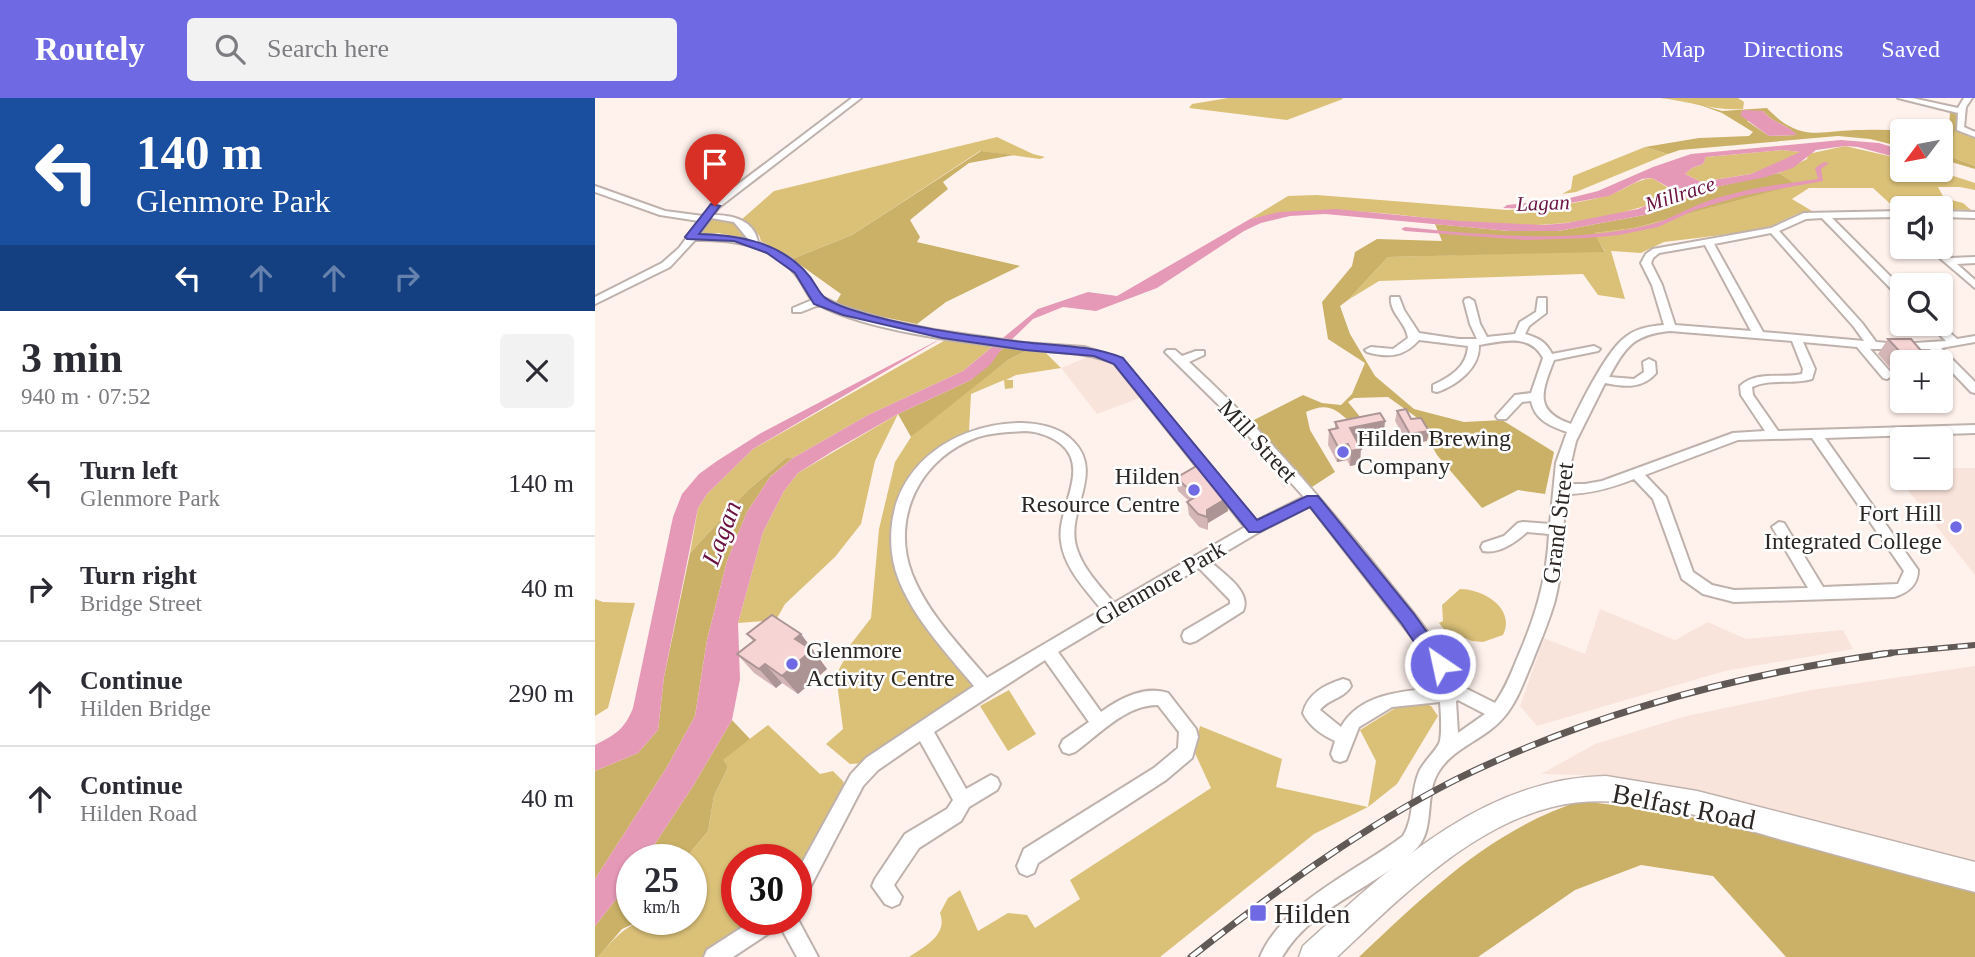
<!DOCTYPE html>
<html lang="en">
<head>
<meta charset="utf-8">
<style>
  :root { --surface:#fff; --page:#f2f2f3; --text:#2b2b33; --muted:#7c7c81; --line:#e1e1e2; --accent:#6f69e3 }
  body { margin:0; font-family:Georgia,serif; background:var(--page); color:var(--text); height:100vh; display:flex; flex-direction:column; font-size:26px; white-space:nowrap }
  * { box-sizing:border-box; margin:0 }
  p { font-size:23px; color:var(--muted) }
  .icon { flex:none; width:38px; height:38px; fill:none; stroke:currentColor; stroke-width:2; stroke-linecap:round; stroke-linejoin:round }
  .map { position:relative; flex:1; overflow:hidden }
  .drawer { display:flex; flex-direction:column; background:var(--surface); width:595px }
  .drawer>* { flex:none }
  .hud { background:#1a4fa0; color:#fff; overflow:hidden }
  .needle { width:46px; rotate:238deg }
  .fabs { position:absolute; left:1295px; top:21px; display:grid; gap:14px }
  .fabs a { display:grid; place-items:center; width:63px; height:63px; border-radius:7px; background:var(--surface); box-shadow:0 2px 5px #0004; font-size:35px }
  .speed { position:absolute; left:21px; top:746px; display:flex; gap:14px; font-size:35px; font-weight:700; text-align:center }
  .speed>* { display:grid; place-content:center; width:91px; height:91px; border-radius:50%; background:var(--surface); box-shadow:0 2px 5px #0004; line-height:1 }
  .speed small { font-size:18px; font-weight:400 }
  .speed .limit { border:10px solid #d22; background:#fff; color:#111 }
  .pin { position:absolute; display:grid; place-items:center; width:60px; height:60px; color:#fff; margin:-72px -30px; border-radius:50% 50% 50% 0; rotate:-45deg; box-shadow:0 0 7px #0007 }
  .pin .icon { rotate:45deg }
  .me { position:absolute; width:77px; margin:-38px; rotate:326deg; stroke-linejoin:round; filter:drop-shadow(0 0 5px #0008) }
  .turn { display:flex; align-items:center; gap:24px; height:147px; padding:0 21px; font-size:32px }
  .turn .icon { width:91px; height:91px; stroke-width:2.5 }
  .turn b { display:block; font-size:49px; line-height:60px }
  .lanes { display:flex; align-items:center; height:66px; padding:0 21px; background:#0003; justify-content:center; gap:35px; direction:ltr }
  .lanes .off { opacity:.35 }
  .round { display:grid; place-items:center; flex:none; width:74px; height:74px; border-radius:7px; background:var(--page) }
  .head { display:flex; align-items:center; justify-content:space-between; height:119px; padding:0 21px }
  h1 { font-size:42px; font-weight:700; line-height:52px }
  ul { padding:0; list-style:none }
  li { display:flex; align-items:center; gap:21px; height:105px; padding:0 21px; border-top:2px solid var(--line) }
  li div { flex:1 }
  li b { display:block; font-size:26px }
  li em { font-style:normal }
  header { display:flex; align-items:center; gap:42px; box-sizing:border-box; height:98px; padding:0 35px; background:var(--accent); color:#fff }
  header strong { font-size:33px }
  nav { display:flex; gap:38px; margin-inline-start:auto; font-size:24px }
  .search { width:490px; height:63px; background:var(--page); display:flex; align-items:center; gap:18px; box-sizing:border-box; padding:0 24px; border-radius:7px; color:var(--muted); font-size:26px }
  main { display:flex; flex:1; min-height:0 }
  .map>svg:first-child { display:block }
  .built { fill:#f9e4db }
  .green { fill:#dbc178 }
  .forest { fill:#cab167; fill-rule:evenodd }
  .water { fill:#e599b7; fill-rule:evenodd }
  .lines { fill:none; stroke-linecap:round; stroke-linejoin:round }
  .canal { fill:#e599b7; fill-rule:evenodd }
  .minor-casing { stroke:#bfb2ad; stroke-width:4 }
  .highway-casing { stroke:#bfb2ad; stroke-width:3 }
  .minor { fill:#fff; fill-rule:evenodd }
  .highway { fill:#fff; fill-rule:evenodd }
  .rail-far1-casing { stroke:#605956; stroke-width:6 }
  .rail-casing { stroke:#605956; stroke-width:7 }
  .rail-far1 { stroke:#fff; stroke-width:3.5; stroke-dasharray:10; stroke-linecap:butt }
  .rail { stroke:#fff; stroke-width:4.5; stroke-dasharray:14; stroke-linecap:butt }
  .wall { fill:#d4b6b6 }
  .shaded-wall { fill:#ad9494 }
  .building { fill:#f7d4d4; stroke:#ad9494; stroke-width:2 }
  .route { fill:#6f69e3; stroke:#484494; stroke-width:2 }
  .poi-dot { fill:#6f69e3; stroke:#fff; stroke-width:2.5 }
  .labels { text-anchor:middle; stroke-width:5; stroke-linejoin:round; paint-order:stroke }
  .far-water-label { font-size:21px; font-style:italic; fill:#6a1240; stroke:#fff }
  .poi-label { font-size:24px; fill:#2c2725; stroke:#fff; text-anchor:start }
  .street-label { font-size:24px; fill:#2c2725; stroke:#fff }
  .water-label { font-size:26px; font-style:italic; fill:#6a1240; stroke:#fff }
  .near-street-label { font-size:28px; fill:#2c2725; stroke:#fff }
  .near-poi-label { font-size:28px; fill:#2c2725; stroke:#fff; text-anchor:start }
</style>
</head>
<body>
<header>
<strong>Routely</strong>
<div class="search"><svg class="icon" aria-label="search" viewBox="0 0 24 24"><circle cx="10" cy="10" r="6"/><path d="M15 15l6 6"/></svg>Search here</div>
<nav><a>Map</a><a>Directions</a><a>Saved</a></nav>
</header>
<main>
<section class="drawer">
<div class="hud">
<div class="turn"><svg class="icon" aria-label="left" viewBox="0 0 24 24"><path d="M17 20v-9H6M10 6l-5 5 5 5"/></svg><div><b>140 m</b>Glenmore Park</div></div>
<div class="lanes"><svg class="icon" aria-label="left" viewBox="0 0 24 24"><path d="M17 20v-9H6M10 6l-5 5 5 5"/></svg><svg class="icon off" aria-label="ahead" viewBox="0 0 24 24"><path d="M12 20V5M6 11l6-6 6 6"/></svg><svg class="icon off" aria-label="ahead" viewBox="0 0 24 24"><path d="M12 20V5M6 11l6-6 6 6"/></svg><svg class="icon off" aria-label="right" viewBox="0 0 24 24"><path d="M7 20v-9h11M14 6l5 5-5 5"/></svg></div>
</div>
<div class="head"><div><h1>3 min</h1><p>940 m · 07:52</p></div><a class="round"><svg class="icon" aria-label="close" viewBox="0 0 24 24"><path d="M6 6l12 12M18 6L6 18"/></svg></a></div>
<ul>
<li><svg class="icon" aria-label="left" viewBox="0 0 24 24"><path d="M17 20v-9H6M10 6l-5 5 5 5"/></svg><div><b>Turn left</b><p>Glenmore Park</p></div><em>140 m</em></li>
<li><svg class="icon" aria-label="right" viewBox="0 0 24 24"><path d="M7 20v-9h11M14 6l5 5-5 5"/></svg><div><b>Turn right</b><p>Bridge Street</p></div><em>40 m</em></li>
<li><svg class="icon" aria-label="ahead" viewBox="0 0 24 24"><path d="M12 20V5M6 11l6-6 6 6"/></svg><div><b>Continue</b><p>Hilden Bridge</p></div><em>290 m</em></li>
<li><svg class="icon" aria-label="ahead" viewBox="0 0 24 24"><path d="M12 20V5M6 11l6-6 6 6"/></svg><div><b>Continue</b><p>Hilden Road</p></div><em>40 m</em></li>
</ul>
</section>
<div class="map">
<svg width="1380" height="859" viewBox="0 0 1380 859">
  <rect width="100%" height="100%" fill="#fff2ed"/>
  <path class="built" d="M497 257 521 267 547 299 502 316 466 270Z
    M1346 370H1380V477L1296 371H1307V380H1346Z
    M1005 511 1080 542 1113 524 1151 541 1248 532 1258 551 1130 573 942 628 925 608 949 540 990 556Z
    M1380 568V766L1076 688 1018 678 946 676 1000 646 1091 618 1216 592Z"/>
  <path class="green" d="M633 0H747L748 1 692 22 594 10 597 6Z
    M1065 0H1143L1149 4 1148 11C1120 13 1093 3 1065 0Z
    M1361 30 1380 38V68L1354 58Z
    M402 39 438 56 450 59 445 61 385 53 257 137 197 161 166 143 164 137 146 122 179 93Z
    M1250 48 1307 61V72H1340L1380 85V92L1365 89H1343L1349 100 1368 105 1376 112 1307 110V113H1303L1278 90H1214L1197 101 1217 113 1202 116 1172 130 1152 134 1069 144 1046 155 1016 153 1030 201 1003 197 988 176 784 183 753 202 793 159 1010 153 998 135 1039 130 1200 87 1184 75 1212 61 1213 56Z
    M1050 49 1073 56 981 94 967 96 976 91 978 78Z
    M1188 52 1205 54 1204 57 1156 76 1106 84 1090 76 1097 70 1108 66 1111 59Z
    M1057 80 1082 95C1034 118 969 129 916 127 827 124 743 100 655 121L693 98 722 97 912 112C945 111 979 106 1011 98 1027 94 1041 81 1057 80Z
    M112 120 141 125 154 141 123 135 105 136Z
    M354 240 398 248 368 273 273 317 198 360 192 359 152 393 95 455 103 410 112 396 158 351Z
    M433 252 449 253 466 270 421 277 411 282H418V290L410 291 409 282 376 296 374 333C355 342 328 357 318 377 311 390 304 445 300 464L379 584V589L269 665 255 666 231 646 248 631 241 577 249 562V555L276 520 284 431 300 364 316 339 344 315 413 262Z
    M303 316 280 363 266 426 240 459 190 506 181 522 143 525 168 434 189 393 203 375Z
    M865 491C888 491 921 510 908 537L888 544 877 543 855 534 852 535 844 525 848 523 847 507Z
    M0 501 8 504 40 505 13 610 0 618Z
    M414 592 441 636 413 653 385 608Z
    M823 602 836 608 843 618 802 686 773 709 719 736 565 859H314C330 848 353 837 345 815L353 800 365 792 383 833 413 815 432 817 440 830 485 801 475 782 616 690 599 653 605 628 687 661 681 689 773 709 781 663 765 632 810 604Z
    M173 627 225 676 238 673 248 683 250 689 201 786V761H142V821H167L161 825 108 859H3C38 818 44 821 96 821V761H90L113 733 119 698 133 669 127 662Z"/>
  <path class="forest" d="M1097 4 1127 13 1172 10C1206 46 1225 32 1267 32 1291 31 1315 33 1338 33H1307V49L1275 41 1243 38 1085 52 1073 56 1050 49 1104 40 1154 38 1158 34 1127 15ZM1168 13C1177 25 1192 26 1201 37L1174 38 1152 23Z
    M1355 13 1361 14V30L1354 58 1380 68V71L1346 61V33H1354Z
    M386 53 419 57 374 65 348 84 353 91 315 122 325 139 322 144 425 168 351 204 322 226 259 213 240 206 246 196 197 161 257 137Z
    M1184 75 1201 87 1039 130 999 135 1010 154 793 159 753 202 745 208 755 236 780 278 819 311 869 324 907 322 959 354 950 396 923 392 887 410 842 357 821 319 793 299 759 300 753 304 766 320 755 324C739 309 731 305 711 314L715 332 740 374 717 389 655 324 708 297 727 305 746 307 757 296 770 265 733 241 727 204 757 168 760 154 782 141 847 143 840 126 914 133H963L1055 116 1116 90Z
    M410 248 433 252 413 262 316 339 303 316 376 282Z
    M192 359 198 360 175 379 152 414 132 463 112 542 100 618 72 669 0 781V673L43 655 63 632 69 579 95 455 152 393Z
    M137 622 155 641 128 662 133 669 119 698 113 733 90 761H50L98 688Z
    M986 703 1075 714 1380 789V859H1191L1118 778 1046 767 980 792 883 859H764C831 796 896 731 986 703Z
    M37 781V821H49L27 831 3 859H0V828Z"/>
  <path class="water" d="M1148 12 1168 13C1177 25 1192 26 1202 37L1174 38 1145 17Z
    M1246 42 1284 45 1307 52V61L1263 49 1250 48 1221 52 1198 70 1171 79 1116 90 1055 116 963 133H914L730 116 695 118 666 125 649 133 562 190 501 213 468 209 438 221 406 252 395 267 376 282 303 316 238 353 203 375 189 393 168 434 143 525 145 581 137 622 98 688 50 761H37V781L0 828V781L72 669 100 618 112 542 132 463 152 414 175 379 198 360 273 317 368 273 443 211 493 194 522 198 655 121 684 114 741 111 865 123 948 127 972 125 1043 111 1082 94 1057 80 1047 81 1014 98 942 111 908 110 912 107 971 101 1003 93 1058 69 1096 56ZM1188 52 1205 54 1156 76 1106 84 1090 76 1097 70 1108 66 1111 59Z
    M349 239 158 351 112 396 103 410 69 579 63 632 43 655 0 673V647C21 636 29 632 38 610L78 419 87 396 104 376 122 363 166 335Z"/>
  <g class="lines">
    <path class="canal" d="M1229 64 1234 65 1226 71 1228 83 1146 98 1100 112 1063 129 1024 137 993 140 932 142 810 133 806 131 810 129C890 137 974 146 1054 127 1074 122 1093 110 1113 103 1149 91 1185 86 1223 81L1220 70Z"/>
    <g class="minor-casing">
      <path id="minor" d="M257 0H266L123 110 118 117C137 117 159 122 163 144L196 161 209 174 225 198 249 209 295 223 339 232 429 245 489 249 527 261 661 423 709 399 642 325 570 254 572 252H580L587 258 601 253H609V257L594 264C666 330 730 404 791 481 817 514 848 546 859 588L870 590 900 605C910 591 916 576 922 561 940 520 952 481 954 436L932 434C921 444 904 456 888 453L886 449 888 445 909 438 923 425 928 424 955 426 961 365 972 334C955 328 940 322 936 303L927 304 911 321H903L901 318 920 297 936 295 948 260C935 235 908 243 884 247 885 270 862 287 842 294L838 293V287C855 279 872 269 873 248L824 242C809 259 793 260 772 254L770 252 776 249 798 251 813 240C811 224 794 215 796 199H804L809 212 824 235 864 241H882L875 226 869 203 870 201 874 200 879 203 885 226 892 239 920 236 925 224 941 214 943 200H951V215L934 228 930 236C944 240 951 244 957 256L999 248 1005 251 1003 253 959 262C947 293 938 313 976 326 986 305 1013 250 1032 238 1042 230 1056 228 1069 227L1057 187 1046 165 1051 156 1058 151 1176 130 1209 115 1307 113V119L1237 120 1307 190V199L1303 198 1227 120 1211 121 1184 133 1267 225 1281 244 1305 246 1351 243 1334 226H1345L1362 241 1380 238V244L1346 250 1380 284V295L1376 294 1335 251H1275L1298 277 1292 281 1288 280 1262 249 1208 244 1220 271 1217 281C1198 287 1175 280 1157 289L1158 297 1183 333 1380 327V335L1230 340 1323 472C1323 488 1312 495 1299 499L1139 504 1108 496 1087 481 1058 401 1039 381C1016 390 995 396 970 396 968 431 969 467 960 502 954 524 944 546 936 567 928 585 922 604 909 619 891 641 859 649 844 673 828 697 842 733 819 753 778 791 716 809 687 859H665C688 804 762 773 808 738 820 719 815 695 824 674 828 664 843 651 845 643 847 631 846 617 845 604L797 609 764 629 751 662 745 664 739 662 736 656 740 643C727 637 714 628 708 615 713 595 730 587 748 581L754 583 756 588C750 600 733 601 725 612L746 629C765 595 809 593 843 590L830 556 715 408 664 434 615 463C628 476 657 493 648 513L601 543 595 545 589 543 587 538 589 533 635 506V502L604 470 463 554 506 614C524 601 550 587 573 595L601 631 603 639 597 660 571 682 443 765 439 775 432 778 425 775 422 768 429 751 559 670 583 650 584 634 563 607C530 607 505 636 480 654L474 656 468 654 465 648 468 642 494 624 450 562 339 634 371 691 396 677 402 680 405 686 402 692 374 709 366 723 324 750 299 787 307 799 304 806 297 809 290 806 277 788 280 781 310 736 352 711 358 702 325 643 283 672 268 688 208 803 201 806V776L256 676 271 660 379 588C349 552 302 503 297 455 288 376 351 327 424 325 442 325 465 329 478 343 510 375 471 412 481 448 487 470 505 488 519 505L650 429 519 265C490 253 460 255 429 251 369 244 276 234 224 207L206 214H198V210L217 202C211 194 208 186 202 178 179 147 136 141 100 142L75 169 0 206V199L67 165 84 150 104 123 65 117 0 94V88L70 113 108 118 117 106ZM116 120 139 124 153 141 104 136ZM1176 135 1259 229 1269 243 1168 234 1119 146ZM1110 147 1156 233 1080 227 1067 187 1056 165 1058 160 1064 155ZM1075 233 1197 243 1208 271 1207 276C1187 281 1162 272 1145 288L1146 297 1170 333 1138 335 1007 383 990 386H971L981 343 1010 285C1029 289 1048 291 1061 275L1060 264 1054 261 1048 264 1049 274 1039 281 1014 279C1031 248 1038 237 1075 233ZM431 333C444 334 456 338 466 346 496 371 461 412 466 443 469 470 491 492 507 512L392 580C365 548 333 516 317 476 295 419 326 359 383 339 399 334 415 334 431 333ZM1217 340 1309 473 1303 486 1228 489 1189 425 1184 424 1177 429 1213 490 1139 492 1117 487 1098 474 1071 399 1050 377 1143 342ZM863 602 890 616 863 635 861 603Z
        M1303 0H1317L1363 10 1369 0H1377L1371 9 1369 29 1380 34V39L1362 32 1363 15Z
        M1346 113 1380 114V120L1346 119Z
        M1332 149H1342L1355 160 1380 159V165L1362 166 1380 182V190Z
        M201 818 223 859H202L185 828 138 859H109L112 852 160 821H201Z"/>
    </g>
    <g class="highway-casing">
      <path id="highway" d="M1011 678 1102 693 1380 764V794C1317 778 1254 760 1191 743 1118 723 1033 690 957 709 873 730 803 802 742 859H704L708 848C794 770 888 680 1011 678Z"/>
    </g>
    <use href="#minor" class="minor"/>
    <use href="#highway" class="highway"/>
    <g class="rail-far1-casing">
      <path id="rail-far1" d="M1283 556 1380 547"/>
    </g>
    <g class="rail-casing">
      <path id="rail" d="M596 859C679 794 766 730 860 682 998 614 1144 576 1296 555"/>
    </g>
    <use href="#rail-far1" class="rail-far1"/>
    <use href="#rail" class="rail"/>
  </g>
  <path class="wall" d="M1293 241 1329 256 1323 264H1307V271H1296L1283 256Z
    M802 313 816 321 832 343 813 346 800 323Z
    M790 323 788 339 763 344 765 366 755 368 752 362 742 364 733 347 734 332 740 330V324Z
    M581 380 614 381 633 413 613 425V432L604 429 594 417 592 404 594 403 583 393Z
    M152 536H206L232 571 203 596 187 585 181 590 159 575 142 556 158 543Z"/>
  <path class="shaded-wall" d="M790 323 788 339 754 346 755 330Z
    M834 333 832 343 813 346 815 336Z
    M753 346 752 362 742 364 743 349Z
    M766 351 765 366 755 368 756 353Z
    M632 400 633 413 613 425V432L612 412Z
    M206 536 232 571 203 596 187 578 200 541Z
    M170 566 187 585 181 590 164 571Z"/>
  <path class="building" d="M1293 241H1316L1329 256H1307Z
    M811 311 816 321 826 320 834 333 815 336 802 313Z
    M785 315 790 323 755 330 766 351 756 353 753 346 743 349 734 332 743 330 740 324Z
    M605 366 614 376 611 378 632 400 612 412V419L603 416 592 404 602 398 581 380Z
    M177 517 206 536 200 541 217 552 187 578 170 566 164 571 142 556 160 542 152 536Z"/>
  <path class="route" d="M116 106 125 108 104 136C141 137 180 143 208 171 230 193 216 198 254 211 309 229 370 237 428 244 462 248 495 247 528 260L662 422 712 398H723L819 516 851 561 854 566 851 572 845 574 838 572 807 526 715 409 665 434H654L519 266 499 258 430 252 347 240 248 217 219 206 200 175 172 155 139 143 92 141 90 139Z"/>
  <g class="poi-dot">
    <circle cx="748" cy="354" r="7"/>
    <circle cx="599" cy="392" r="7"/>
    <circle cx="1361" cy="429" r="7"/>
    <circle cx="197" cy="566" r="7"/>
    <rect x="654" y="806" width="18" height="18" rx="3.5"/>
  </g>
  <g class="labels">
    <g class="far-water-label">
      <text transform="translate(1085 96) rotate(-18)" y="7">Millrace</text>
      <text transform="translate(948 105) rotate(-2)" y="7">Lagan</text>
    </g>
    <g class="poi-label">
      <text x="762" y="348">Hilden Brewing<tspan x="762" dy="28">Company</tspan></text>
      <text x="585" y="386" text-anchor="end">Hilden<tspan x="585" dy="28">Resource Centre</tspan></text>
      <text x="1347" y="423" text-anchor="end">Fort Hill<tspan x="1347" dy="28">Integrated College</tspan></text>
      <text x="211" y="560">Glenmore<tspan x="211" dy="28">Activity Centre</tspan></text>
    </g>
    <g class="street-label">
      <text transform="translate(663 343) rotate(47)" y="8">Mill Street</text>
      <text transform="translate(963 425) rotate(-83)" y="8">Grand Street</text>
      <text transform="translate(565 485) rotate(-30)" y="8">Glenmore Park</text>
    </g>
    <g class="water-label">
      <text transform="translate(126 435) rotate(-69)" y="9">Lagan</text>
    </g>
    <g class="near-street-label">
      <text transform="translate(1089 708) rotate(11)" y="10">Belfast Road</text>
    </g>
    <g class="near-poi-label">
      <text x="679" y="825">Hilden</text>
    </g>
  </g>
</svg>
<div class="fabs">
<a><svg class="needle" viewBox="-14 -14 28 28"><path d="M0-13l5 13h-10z" fill="#e53935"/><path d="M0 13l5-13h-10z" fill="#7c7c81"/></svg></a>
<a><svg class="icon" aria-label="sound" viewBox="0 0 24 24"><path d="M4 9h4l5-4v14l-5-4H4zM17 9q2 3 0 6"/></svg></a>
<a><svg class="icon" aria-label="search" viewBox="0 0 24 24"><circle cx="10" cy="10" r="6"/><path d="M15 15l6 6"/></svg></a>
<a>+</a>
<a>−</a>
</div>
<div class="speed"><div>25<small>km/h</small></div><div class="limit">30</div></div>
<div class="pin" style="left:120px;top:108px;background:#d93025"><svg class="icon" aria-label="arrive" viewBox="0 0 24 24"><path d="M6 21V4h12l-3 4 3 4H6"/></svg></div>
<svg class="me" style="left:845px;top:566px" viewBox="-20 -20 40 40"><circle r="17" fill="#6f69e3" stroke="#fff" stroke-width="3"/><path d="M0-11L8 9 0 5-8 9z" fill="#fff"/></svg>
</div>
</main>
</body>
</html>
